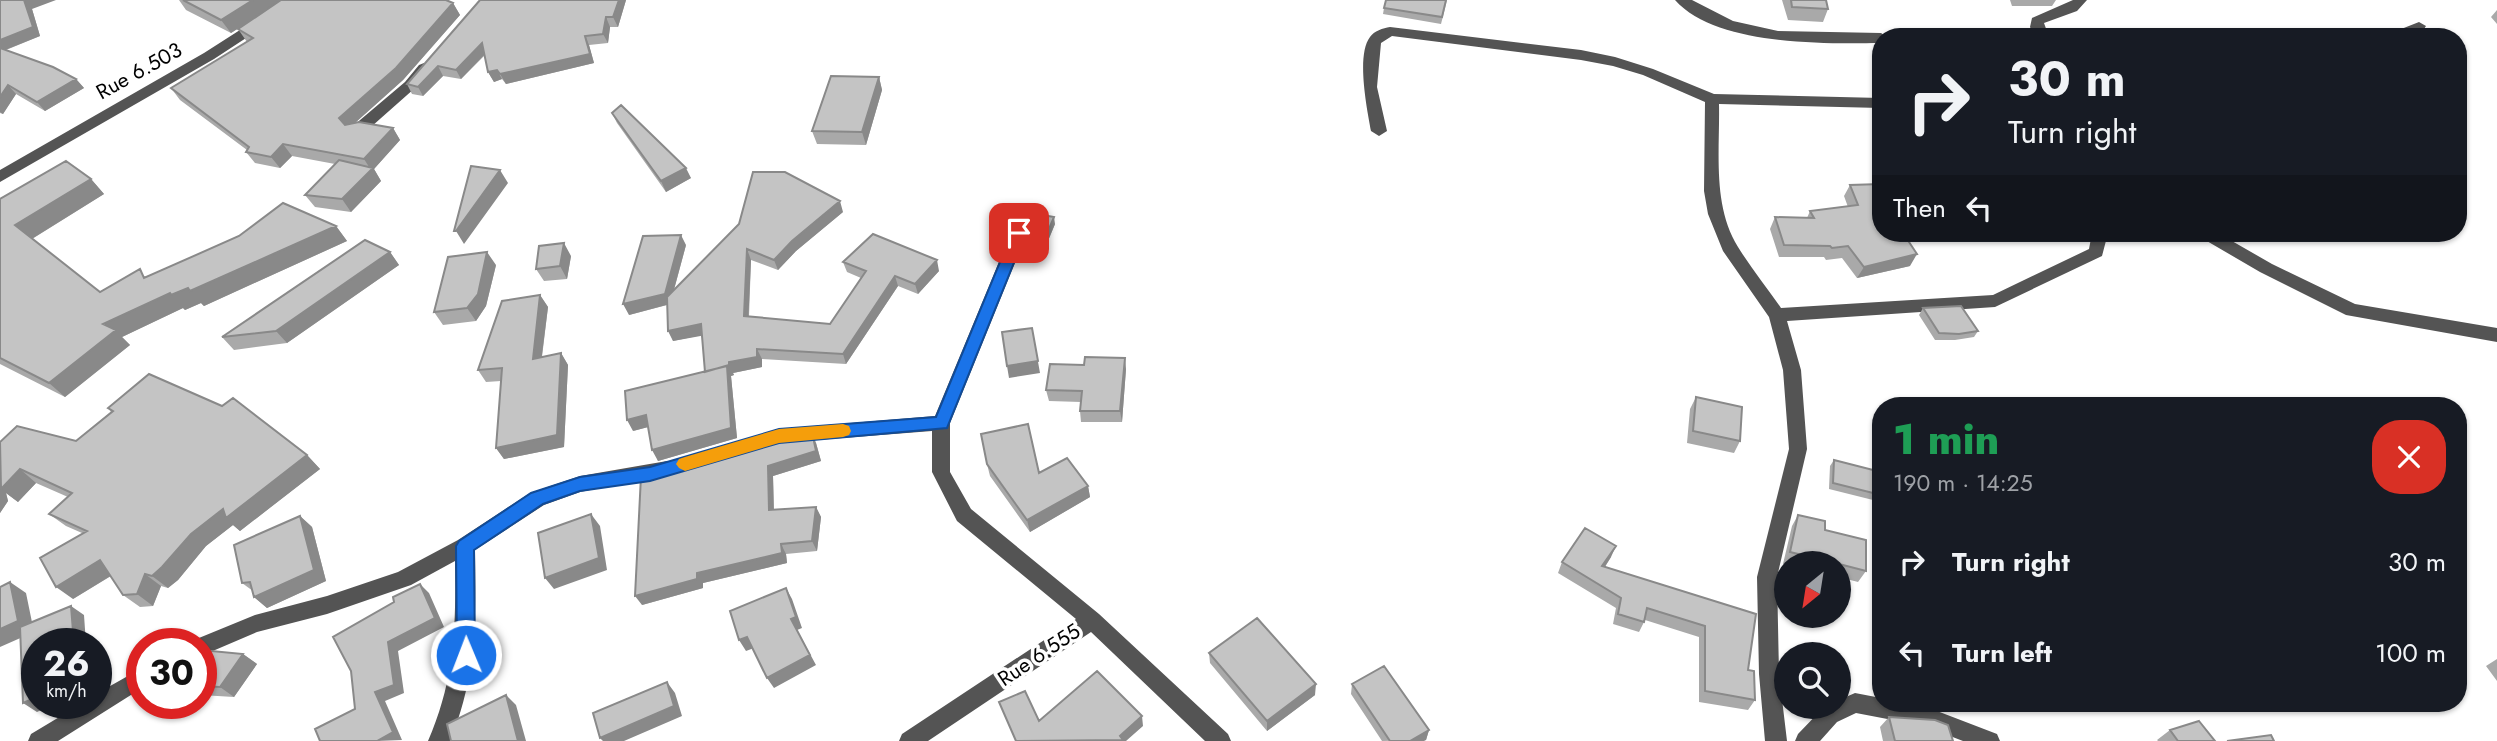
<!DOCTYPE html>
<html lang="en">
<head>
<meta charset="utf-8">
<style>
  :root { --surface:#171b24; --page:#242831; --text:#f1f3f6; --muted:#9ea1a6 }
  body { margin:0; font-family:Jost,sans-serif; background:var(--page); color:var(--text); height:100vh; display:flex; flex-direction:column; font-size:26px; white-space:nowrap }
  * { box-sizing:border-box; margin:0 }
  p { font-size:23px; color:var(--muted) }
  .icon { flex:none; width:38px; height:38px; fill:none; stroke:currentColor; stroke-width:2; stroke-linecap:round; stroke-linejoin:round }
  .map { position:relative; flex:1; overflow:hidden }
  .details { position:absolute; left:1872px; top:397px; width:595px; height:315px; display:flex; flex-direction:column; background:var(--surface); border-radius:28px; box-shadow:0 2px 5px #0004 }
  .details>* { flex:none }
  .guide { position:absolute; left:1872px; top:28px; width:595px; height:214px; border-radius:28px; box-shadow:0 2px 5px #0004; background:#171b24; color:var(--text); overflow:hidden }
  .needle { width:46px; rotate:210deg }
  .tools { position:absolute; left:1774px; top:551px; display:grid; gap:14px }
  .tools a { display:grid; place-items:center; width:77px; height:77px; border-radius:50%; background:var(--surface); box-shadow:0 2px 5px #0004; font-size:35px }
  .speed { position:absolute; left:21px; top:628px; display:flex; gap:14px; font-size:35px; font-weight:700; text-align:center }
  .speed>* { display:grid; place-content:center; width:91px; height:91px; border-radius:50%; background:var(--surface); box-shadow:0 2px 5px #0004; line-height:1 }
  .speed small { font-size:18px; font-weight:400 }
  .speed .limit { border:10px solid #d22; background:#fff; color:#111 }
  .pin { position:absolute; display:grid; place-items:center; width:60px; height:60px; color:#fff; margin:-30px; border-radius:14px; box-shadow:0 4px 10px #0006 }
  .me { position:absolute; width:77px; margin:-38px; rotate:359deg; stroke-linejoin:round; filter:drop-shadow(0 0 5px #0008) }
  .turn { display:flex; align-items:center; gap:24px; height:147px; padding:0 21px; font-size:32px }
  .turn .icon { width:91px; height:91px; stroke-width:2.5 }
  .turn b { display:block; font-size:49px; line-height:60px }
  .then { display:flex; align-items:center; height:66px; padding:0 21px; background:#0003; gap:14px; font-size:26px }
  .round { display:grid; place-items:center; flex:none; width:74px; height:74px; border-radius:28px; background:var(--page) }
  .headline { display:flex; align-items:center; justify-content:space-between; height:119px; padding:0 21px }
  h1 { font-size:42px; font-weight:800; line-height:52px; color:#1e9e55 }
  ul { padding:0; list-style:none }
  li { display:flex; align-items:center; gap:21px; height:91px; padding:0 21px }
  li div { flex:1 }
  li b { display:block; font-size:26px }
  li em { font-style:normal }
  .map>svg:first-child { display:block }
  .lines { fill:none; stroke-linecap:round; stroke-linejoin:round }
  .minor { fill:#545454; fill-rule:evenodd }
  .wall { fill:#a9a9a9 }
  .shaded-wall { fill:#898989 }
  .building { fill:#c4c4c4; stroke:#898989; stroke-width:2 }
  .route { fill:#1a73e8; stroke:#114b97; stroke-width:2 }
  .slow { fill:#f59e0b }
  .labels { text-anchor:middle; stroke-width:7; stroke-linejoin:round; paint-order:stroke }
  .street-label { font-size:21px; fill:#000; stroke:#fff }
</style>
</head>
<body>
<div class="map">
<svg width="2497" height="741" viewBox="0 0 2497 741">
  <rect width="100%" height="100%" fill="#fff"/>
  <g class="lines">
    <path class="minor" d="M287 0H304L214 59 0 182V170L204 53Z
      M1675 0H1692L1733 21 1778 31 1881 33 1887 37H1881V43C1825 44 1716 46 1675 0Z
      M2073 0H2087L2077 11 2044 23 2049 37H2035L2030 27 2032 18Z
      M2419 22 2426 26 2424 29 2403 37H2381Z
      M1390 27 1581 50 1615 57 1653 69 1714 94 1881 98V108L1719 104C1720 151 1712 205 1738 247 1751 268 1767 288 1781 308L1993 295 2089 249 2092 233H2108L2102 256 1995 307 1787 321 1801 370 1807 449 1777 577 1779 674 1787 741H1765L1759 674 1757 577 1789 449 1783 370 1769 317 1723 251 1708 214 1704 191 1705 102 1643 75 1613 66 1581 60 1392 36 1381 43 1377 87 1387 131 1379 136 1371 131C1367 109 1356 55 1370 37 1374 31 1383 28 1390 27Z
      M1907 32H1941L1948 37H1900Z
      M424 63 431 68 415 88 363 134H353L350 130 353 126 405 82 419 65Z
      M1019 227 1027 233 950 423V472L971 509 1099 614 1228 734 1231 741H1205L1091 632 928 741H899L902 734 1076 619 957 521 932 472V431L779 443 748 452 742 450 739 445 742 440 779 429 935 416 1011 233Z
      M2198 233H2218L2272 264 2355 304 2497 328V342L2346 315 2260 272 2200 237Z
      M667 461 674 464 676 469 674 474 580 492 544 505 475 550C476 619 477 676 450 741H428C455 679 456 627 455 561L411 585 327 614 257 632 201 656V644H192L194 640 255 615 327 596 398 572 458 540 530 493 580 476Z
      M142 668V688L58 741H28L31 734 81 704H96V694Z
      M1855 693 1881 698V704L1924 706 1997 734 2000 741H1963L1924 726 1856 713 1837 722 1820 741H1795L1798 734 1823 708 1839 707V700Z"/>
  </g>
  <path class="wall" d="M0 0 32 9 40 36 6 50 76 79 84 88 45 111 16 94 3 114 0 113Z
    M179 0H446L453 3 460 15 403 80 355 123 393 128 400 140 374 169 381 181 351 212 315 207 305 195 335 164 292 156 280 168 255 163 246 152 247 150 180 100 171 88 247 42 238 29 259 15 231 33 186 10Z
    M480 0H626L618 27H610L608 43 589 45 594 63 506 84 502 79 494 82 488 72 485 55 461 79 443 76 423 96 412 94 407 84Z
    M1447 0 1441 24 1383 14 1384 8Z
    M1782 0H1826L1828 9 1823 22 1788 20Z
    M2010 0H2056L2052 6H2012Z
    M2497 10V24L2491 17Z
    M879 77 882 90 866 145 817 144 812 131Z
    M612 113 691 178 666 192 617 123Z
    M91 179 104 194 32 239 100 292 147 276 336 226 347 241 204 306 201 303 185 310 183 308 122 337 130 345 65 397 0 364V199Z
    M1850 185 1881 233 1910 266 1857 278 1842 258 1826 260 1824 257H1779L1770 229 1775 217 1807 218 1810 211 1848 207 1844 196Z
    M843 212 796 251 778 270 751 260 749 317 830 324 861 278 847 272 843 262 939 271 918 294 898 286 846 364 762 359V367L733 373 734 375 731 376 737 438 658 461 648 427 633 431 705 372 702 335 673 341 667 305 629 315 686 245 674 290 739 224Z
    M1026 223 1055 224 1045 248 1025 244 1024 238 1027 230Z
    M390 252 399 265 287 343 234 350 222 337Z
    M571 256 567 279 544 281 536 269Z
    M496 265 486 306 476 321 443 325 434 312Z
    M540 295 548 307 542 357 561 353 568 365 564 447 504 459 496 448 501 381 486 382 478 370Z
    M1923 308 1978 331 1974 337 1955 340H1935L1919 315Z
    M1126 369 1122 422H1081L1080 411 1081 402 1049 401 1046 390Z
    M1696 397 1740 441 1734 453 1687 443 1690 409Z
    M108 408 307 455 320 469 240 531 233 525 206 546 178 580 168 588 161 586 153 606 140 607 123 595 111 576 73 599 82 533 66 526 49 514 68 497 36 483 18 502 6 493 8 501 0 513V442L76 441 111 412Z
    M769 441 816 443 821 461 773 476 774 510 816 507 821 517 817 551 786 554 787 563 703 583V588L642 605Z
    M1834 460 1881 472V502L1829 489 1830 466Z
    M987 464 1039 473 1088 486 1090 497 1030 532 990 476Z
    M1798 515 1825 530 1866 571 1858 582 1839 577V564H1787V565L1783 564 1792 526Z
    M300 516 312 527 326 581 267 608 254 597 253 591 242 583Z
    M1611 557 1605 567 1756 614 1748 670 1755 700 1748 710 1699 702V637L1645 620 1639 632 1613 624 1616 608 1558 573 1562 562Z
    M201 650 243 654 257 664 234 697 201 695Z
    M1209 653 1315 695 1267 731 1210 663Z
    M2497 659V681L2486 666Z
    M1352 684 1429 730 1426 740 1382 741 1351 694Z
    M2002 704H2049L2044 708Z
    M1889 717 1953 741H1883L1880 727Z
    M2170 730 2215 741H2158L2157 740Z"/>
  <path class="shaded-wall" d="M24 0H56L32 9 40 36 0 52V40Z
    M253 0H282L231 33 221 20Z
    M619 0H626L618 27 613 17Z
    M453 3 460 15 403 80 347 130 339 118Z
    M606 17 610 27 608 43 603 34Z
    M585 36 589 45 594 63 506 84 500 74Z
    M482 43 487 52 461 79 456 70Z
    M438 66 443 76 423 96 418 87Z
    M497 70 502 79 494 82 488 72Z
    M879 77 882 90 866 145 862 132Z
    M76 79 84 88 45 111 37 102Z
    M8 85 16 94 3 114 0 112V97Z
    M393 128 400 140 374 169 381 181 351 212 342 199 371 170 364 159Z
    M283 144 292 156 280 168 271 157Z
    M686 168 691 178 666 192 661 181Z
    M500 170 508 183 464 244 456 231Z
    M91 179 104 194 30 240 15 225Z
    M840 201 843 212 796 251 778 270 774 260 792 241Z
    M1054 217 1055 224 1045 248 1044 241Z
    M336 226 347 241 204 306 201 303 185 310 183 308 122 337 130 345 65 397 49 383 103 324 170 293Z
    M681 235 686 245 670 304 629 315 623 304Z
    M564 243 571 256 567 279 560 266Z
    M747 249 751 260 748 326 744 316Z
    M390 252 399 265 287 343 276 331Z
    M487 252 496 265 486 306 476 321 467 308Z
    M1917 254 1910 266 1857 278 1864 267Z
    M937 260 939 271 918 294 915 284Z
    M895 276 898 286 846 364 843 354Z
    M540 295 548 307 540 370 533 359Z
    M701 324 706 335 673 341 668 331Z
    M1032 328 1040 373 1009 378 1007 366Z
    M757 349 762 359V367L733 373 734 375 731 376 737 438 658 461 652 450 729 362Z
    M561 353 568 365 564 447 504 459 496 448Z
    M1125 358 1126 369 1122 422 1120 411Z
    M646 415 652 426 633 431 627 420Z
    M812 432 816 443 821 461 773 476 774 520 769 510 768 466Z
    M307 455 320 469 240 531 233 525 206 546 178 580 168 588 152 576 191 534 223 509Z
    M20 469 36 483 18 502 6 493 8 501 0 513V473Z
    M1088 486 1090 497 1030 532 1027 520Z
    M816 507 821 517 817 551 812 541Z
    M591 514 600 526 607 570 554 589 545 578Z
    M300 516 312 527 326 581 267 608 254 597Z
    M781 544 786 554 787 563 703 583V588L642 605 635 596Z
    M1616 546 1611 557 1598 577 1602 566Z
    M100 560 117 572 73 599 56 587Z
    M145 574 161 586 153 606 137 594Z
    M10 582 26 593 34 632 0 647V629Z
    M420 584 429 593 444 627 398 651 404 693 385 701 402 740 377 741 375 692 388 642Z
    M786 588 792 599 802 628 797 630 816 665 774 688 767 678 791 619Z
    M71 606 84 615 86 644H74Z
    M747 637 754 648 746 651 739 640Z
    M243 654 257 664 234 697 220 687Z
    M667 682 675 693 682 716 624 741H603L600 738Z
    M1316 684 1315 695 1267 731V721Z
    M506 695 516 705 526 741H518Z
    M37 697V704H54L37 712 23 703Z
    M1142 716 1143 726 1126 741H1120V736Z
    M1429 730 1426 740 1424 741H1410Z"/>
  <path class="building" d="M0 0H24L33 27 0 40Z
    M183 0H253L221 20Z
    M281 0H446L453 3 396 68 339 118 345 125 359 122 393 128 364 159 283 144 271 157 246 152 249 147 171 88 253 38 238 29Z
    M480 0H619L613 17H606L603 34 585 36 590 54 500 74 497 70 488 72 482 43 456 70 438 66 418 87 407 84Z
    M1386 0H1446L1442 17 1384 8Z
    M1791 0H1826L1828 9 1792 7Z
    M0 48 53 67 76 79 37 102 8 85 0 97Z
    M831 76 879 77 862 132 812 131Z
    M621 105 686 168 661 181 612 113Z
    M339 160 373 168 342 199 305 195Z
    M66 161 91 179 15 225 100 292 140 269 144 278 239 236 283 203 336 226 190 291 188 288 171 295 170 293 103 324 116 330 49 383 0 358V199Z
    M471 166 500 170 456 231H454Z
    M753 172H785L840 201 792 241 774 260 747 249 744 316 830 324 866 271 843 262 873 234 937 260 915 284 895 276 843 354 757 349V357L729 362V365L705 372 701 324 668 331 667 297 739 224Z
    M1881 184V233H1903L1917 254 1864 267 1848 246 1832 248 1830 246 1784 245 1775 217 1814 218 1810 211 1858 205 1850 185Z
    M1031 213 1054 217 1044 241 1024 238 1028 227 1026 223Z
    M681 235 665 294 623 304 643 236Z
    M365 240 390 252 276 331 222 337Z
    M564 243 560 266 536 269 539 246Z
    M487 252 478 294 467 308 434 312 448 257Z
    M540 295 533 359 561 353 557 435 496 448 502 368 478 370 502 301Z
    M1961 306 1978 331 1959 334 1939 333 1923 308Z
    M1032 328 1038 361 1007 366 1002 332Z
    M1085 357 1125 358 1120 411H1080L1082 391 1046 390 1050 364 1084 365Z
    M727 366 731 428 652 450 646 415 627 420 625 391Z
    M149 374 222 406 233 398 307 455 226 518 223 509 191 534 162 567 152 576 145 574 137 594 123 595 100 560 56 587 40 558 87 531 49 514 72 493 20 469 1 489 0 442 17 426 76 441 113 411 108 408Z
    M1696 397 1742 407 1740 441 1693 431Z
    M1028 424 1039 473 1067 458 1088 486 1027 520 987 464 981 434Z
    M812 432 816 451 768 466 769 510 816 507 812 541 781 544 782 553 697 573V579L635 596 641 476 768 437V441L793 434Z
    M1834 460 1881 472V495L1833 483Z
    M591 514 599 558 545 578 538 533Z
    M1798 515 1825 521V530L1866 540V571L1839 564 1790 552Z
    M300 516 314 570 254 597 250 582 242 583 234 545Z
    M1585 528 1616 546 1602 566 1756 614 1748 670 1754 671 1755 700 1705 691V626L1647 608 1644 622 1618 614 1621 598 1562 562Z
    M10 582 18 621 0 629V587Z
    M420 584 435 618 388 642 394 685 375 692 393 732 377 741H320L315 729 355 709 351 671 333 637 394 602 393 597Z
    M786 588 796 617 791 619 810 655 767 678 747 637 739 640 730 611Z
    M71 606 74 644H37V697L23 703 20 627Z
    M1257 618 1316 684 1267 721 1209 653Z
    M201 650 243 654 220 687 201 686Z
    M1384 666 1429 730 1410 741H1390L1352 684Z
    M1097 671 1142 716 1120 736 1123 740 1016 741 999 702 1025 691 1039 721Z
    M667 682 674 706 600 738 593 713Z
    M506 695 518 741H451L447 724Z
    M1889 717 1935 720 1948 725 1953 741H1895Z
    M2199 721 2215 741H2178L2170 730Z
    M2271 735 2274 741H2227Z"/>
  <path class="route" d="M1019 228 1026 233 947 428 779 443 650 481 580 491 543 504 474 550 475 655 472 661 466 663 459 661 457 655 456 546 459 541 531 493 580 477 650 467 779 429 936 417 1012 233Z"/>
  <path class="slow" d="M843 424 849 426 851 431 849 435 843 437 779 443 685 471 679 468 676 464 679 459 685 457 779 429Z"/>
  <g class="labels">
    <g class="street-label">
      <text transform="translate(139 71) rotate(-29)" y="7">Rue 6.503</text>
      <text transform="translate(1039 655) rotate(-34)" y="7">Rue 6.555</text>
    </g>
  </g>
</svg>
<div class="tools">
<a><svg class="needle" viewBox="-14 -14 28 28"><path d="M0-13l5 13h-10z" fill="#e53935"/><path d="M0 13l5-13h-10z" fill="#9ea1a6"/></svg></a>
<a><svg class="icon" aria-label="search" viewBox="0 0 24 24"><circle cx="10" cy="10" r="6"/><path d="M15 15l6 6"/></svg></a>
</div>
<div class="speed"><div>26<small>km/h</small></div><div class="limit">30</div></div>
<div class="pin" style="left:1019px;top:233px;background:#d93025"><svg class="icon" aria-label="arrive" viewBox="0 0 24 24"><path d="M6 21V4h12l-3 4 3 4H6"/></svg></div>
<svg class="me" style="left:466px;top:655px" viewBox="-20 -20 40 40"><circle r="17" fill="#1a73e8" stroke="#fff" stroke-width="3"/><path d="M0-11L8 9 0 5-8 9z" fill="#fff"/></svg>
<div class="guide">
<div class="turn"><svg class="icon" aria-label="right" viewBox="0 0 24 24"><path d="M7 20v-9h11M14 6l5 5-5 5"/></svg><div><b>30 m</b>Turn right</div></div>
<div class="then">Then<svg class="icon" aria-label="left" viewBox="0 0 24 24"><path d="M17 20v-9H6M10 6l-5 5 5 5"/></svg></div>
</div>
<section class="details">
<div class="headline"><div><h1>1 min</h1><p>190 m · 14:25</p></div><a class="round" style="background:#d93025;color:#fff"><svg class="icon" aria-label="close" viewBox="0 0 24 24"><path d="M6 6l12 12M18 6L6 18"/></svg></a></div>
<ul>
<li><svg class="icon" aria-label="right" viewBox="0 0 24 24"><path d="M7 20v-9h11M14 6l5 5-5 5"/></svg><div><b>Turn right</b></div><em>30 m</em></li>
<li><svg class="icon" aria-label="left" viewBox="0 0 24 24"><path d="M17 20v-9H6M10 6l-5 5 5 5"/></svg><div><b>Turn left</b></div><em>100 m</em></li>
</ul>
</section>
</div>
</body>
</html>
